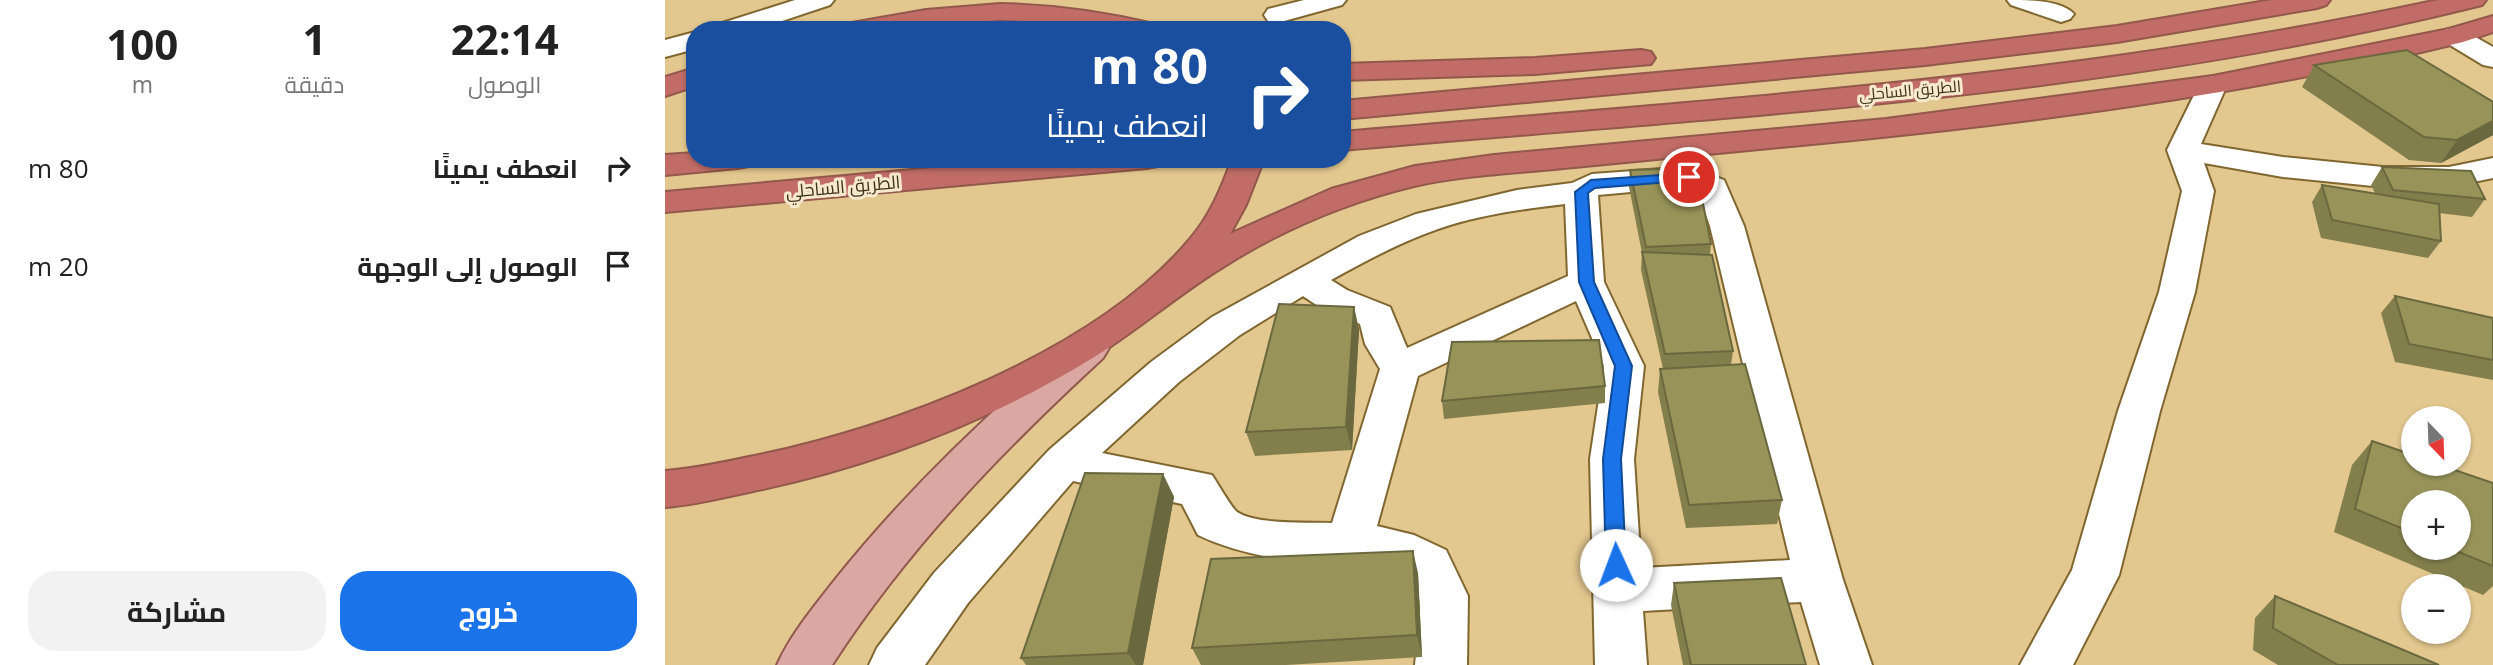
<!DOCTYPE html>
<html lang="ar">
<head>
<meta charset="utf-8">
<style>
  :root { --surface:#fff; --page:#f2f2f2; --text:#222; --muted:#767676; --accent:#1a73e8 }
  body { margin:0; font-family:"Open Sans",Cairo,sans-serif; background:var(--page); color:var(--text); direction:rtl; height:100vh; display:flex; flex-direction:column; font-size:26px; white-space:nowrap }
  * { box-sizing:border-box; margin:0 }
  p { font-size:23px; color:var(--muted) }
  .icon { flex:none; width:38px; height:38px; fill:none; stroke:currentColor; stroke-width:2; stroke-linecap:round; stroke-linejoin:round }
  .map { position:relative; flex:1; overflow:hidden; direction:ltr }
  .sheet { display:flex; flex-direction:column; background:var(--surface); width:665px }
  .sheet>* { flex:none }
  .top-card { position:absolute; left:21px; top:21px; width:665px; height:147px; border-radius:28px; box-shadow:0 2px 5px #0004; direction:rtl; background:#1a4fa0; color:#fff; overflow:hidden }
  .needle { width:46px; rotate:157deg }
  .controls { position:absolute; left:1736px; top:406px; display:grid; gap:14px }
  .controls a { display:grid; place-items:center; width:70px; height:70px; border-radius:50%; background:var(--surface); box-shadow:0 2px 5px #0004; font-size:35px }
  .pin { position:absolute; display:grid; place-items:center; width:60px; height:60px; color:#fff; margin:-30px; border:4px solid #fff; border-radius:50%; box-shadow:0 2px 7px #0007 }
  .me { position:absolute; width:77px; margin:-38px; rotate:358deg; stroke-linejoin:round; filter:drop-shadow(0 0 5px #0008) }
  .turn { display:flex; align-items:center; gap:24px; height:147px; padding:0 28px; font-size:32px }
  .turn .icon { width:91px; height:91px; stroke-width:2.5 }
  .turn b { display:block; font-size:49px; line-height:60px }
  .eta { display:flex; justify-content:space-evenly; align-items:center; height:119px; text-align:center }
  .eta b { font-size:42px; font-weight:700; line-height:49px }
  .primary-button { display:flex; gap:14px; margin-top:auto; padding:14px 28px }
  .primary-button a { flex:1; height:80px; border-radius:28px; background:var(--accent); color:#fff; font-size:28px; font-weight:700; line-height:80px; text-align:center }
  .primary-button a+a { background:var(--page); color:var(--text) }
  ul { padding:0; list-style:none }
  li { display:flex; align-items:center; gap:21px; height:98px; padding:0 28px }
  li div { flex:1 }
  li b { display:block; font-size:26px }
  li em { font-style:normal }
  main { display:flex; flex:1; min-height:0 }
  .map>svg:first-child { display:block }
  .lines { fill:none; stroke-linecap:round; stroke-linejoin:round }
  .minor-casing { stroke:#806730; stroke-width:4 }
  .major-casing { stroke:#93584c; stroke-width:4 }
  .highway-casing { stroke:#93584c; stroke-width:4 }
  .minor { fill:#fff; fill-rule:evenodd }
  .major { fill:#daa7a3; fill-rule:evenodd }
  .highway { fill:#c16c66; fill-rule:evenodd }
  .wall { fill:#837f4d; fill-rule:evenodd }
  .shaded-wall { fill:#6a683e }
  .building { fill:#989459; stroke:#6a683e; stroke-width:2 }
  .route { fill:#1a73e8; stroke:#114b97; stroke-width:2 }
  .labels { text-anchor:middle; stroke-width:6; stroke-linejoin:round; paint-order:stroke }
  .far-street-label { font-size:16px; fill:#3e331c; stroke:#f7e9cd }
  .street-label { font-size:18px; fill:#3e331c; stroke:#f7e9cd }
</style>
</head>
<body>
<main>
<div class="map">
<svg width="1828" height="665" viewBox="0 0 1828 665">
  <rect width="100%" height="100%" fill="#e2c78e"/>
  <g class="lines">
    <g class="minor-casing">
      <path id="minor" d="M130 0H169L165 5 90 30H50L54 24Z
        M639 0H681L677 5 612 23 603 21 599 15 603 9Z
        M1342 0C1362 0 1396 0 1409 14L1405 19 1396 22 1346 5Z
        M1789 28 1798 30 1828 47V67L1818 65 1780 42 1776 36 1780 30Z
        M30 32V49L0 57V40Z
        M1548 76 1558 79 1562 85 1536 144 1618 157 1718 167H1784L1828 158V178L1784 187H1718L1618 177 1539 163 1549 191 1530 292 1495 411 1454 575 1408 665H1355L1407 570 1453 411 1494 292 1517 191 1502 150 1534 85 1538 79Z
        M1024 167 1059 180 1079 226 1178 580 1207 665H1155L1136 602 978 611 982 665H930L925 459 939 366 911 301 753 376 712 526 749 535 781 550 803 596 802 665H750C752 643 761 595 747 578 741 572 730 569 722 566 656 562 594 564 533 535L517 504 408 481 303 603 260 665H204L212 648 269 573 384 450 486 362 547 317 694 236 751 214 852 190 907 183 927 174ZM1020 187 1033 193 1045 226 1125 560 976 568 969 459 979 366 939 282 933 195ZM900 204 903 276 742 348 725 307 682 290 666 280C701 261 735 242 773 229 813 215 858 209 900 204ZM638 296 656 308 695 324 700 344 715 369 667 523C644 522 591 525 572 512 566 507 553 484 547 475L437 453 514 382 575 335Z"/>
    </g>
    <g class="major-casing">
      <path id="major" d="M424 334 438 338 444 348 438 358C337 451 242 549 167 665H112C126 634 148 608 169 581 224 512 287 448 353 389 374 370 397 342 424 334Z"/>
    </g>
    <g class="highway-casing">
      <path id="highway" d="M1607 0H1665L1661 5 1652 8 1452 42 1260 65 677 119V101L1260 49 1452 26Z
        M1773 0H1821L1817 5C1445 98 1058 116 677 150V132C1044 100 1412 78 1773 0Z
        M335 4C388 5 438 12 489 24L493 30H447L409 23 335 20 232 30H177L181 24 261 10Z
        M1828 16V32L1798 42C1579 96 1351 125 1126 146 1050 153 975 161 899 168 850 173 798 175 749 186 683 202 616 230 558 267 512 295 472 331 426 359 321 423 205 467 84 492 56 498 28 505 0 507V471C28 469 56 463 84 457 227 429 430 353 525 239 545 216 557 187 567 159H599L581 205 565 234 666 189 750 166 829 155 1221 119 1548 76 1784 29Z
        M976 50 986 52 990 58 986 64 870 74 677 80V64L870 58Z
        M30 68V86L0 96V77Z
        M30 153V159H89L84 166 73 168 0 175V155Z
        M371 159H498L493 166 482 168 0 212V192Z"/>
    </g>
    <use href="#minor" class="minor"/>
    <use href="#major" class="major"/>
    <use href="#highway" class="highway"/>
  </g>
  <path class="wall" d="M1649 65 1828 102V135L1776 163 1744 160 1637 87Z
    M1717 167 1820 199 1807 217 1774 213 1776 241 1763 258 1656 238 1647 202 1657 185 1710 193 1706 185Z
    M965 170 1046 244 1045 254 1068 351 1066 365 1117 500 1112 524 1021 528 993 392 995 369H998L976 270 977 253 964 187Z
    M1730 296 1828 318V380L1730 362 1716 313Z
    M689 307 694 330 687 450 590 456 581 432Z
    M940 386V403L779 419 777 401Z
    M1707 441 1828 483V586L1818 595 1669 532 1687 465ZM1748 502 1794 548H1748Z
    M498 474 509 497 478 665H361L356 658Z
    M753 573 757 657 621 665H536L527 648Z
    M1009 583 1141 665H1018L1006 605Z
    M1610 596 1774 665H1613L1588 650 1590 618Z"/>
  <path class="shaded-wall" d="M1828 121V135L1776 163 1792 140Z
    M689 307 694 330 687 450 681 427Z
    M498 474 509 497 478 665H471L463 653Z
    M748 551 753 573 757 657 752 635Z"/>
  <path class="building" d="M1742 50 1828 102V121L1792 140 1759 137 1649 65Z
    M1717 167 1806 171 1820 199 1728 190Z
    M1031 168 1046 244 981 247 965 170Z
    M1657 185 1774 204 1776 241 1667 220Z
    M977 252 1047 255 1068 351 1000 354Z
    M1730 296 1828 318V360L1744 344Z
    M614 304 689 307 681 427 581 432Z
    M934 340 940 386 777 401 787 342Z
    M1080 364 1117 500 1024 505 995 369Z
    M1707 441 1748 455V464H1772L1828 483V566L1784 548H1794V502H1748V533L1690 509Z
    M420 473 498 474 463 653 356 658Z
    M748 551 752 635 527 648 546 559Z
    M1116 578 1141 665H1026L1009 583Z
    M1610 596 1774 665H1673L1608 628Z"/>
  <path class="route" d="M1024 173 1029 174V180L930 188 923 193 929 282 967 366 956 459 961 565 958 571 951 573 944 571 941 565 938 459 950 366 914 282 910 192 926 180Z"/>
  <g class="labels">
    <g class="far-street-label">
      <text transform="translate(1245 90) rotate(-5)" y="6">الطريق الساحلي</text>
    </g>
    <g class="street-label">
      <text transform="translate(178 187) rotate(-5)" y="6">الطريق الساحلي</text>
    </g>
  </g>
</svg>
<div class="controls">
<a><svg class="needle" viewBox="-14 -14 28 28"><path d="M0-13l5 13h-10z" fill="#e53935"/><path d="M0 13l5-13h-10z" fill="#767676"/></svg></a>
<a>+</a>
<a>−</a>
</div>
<div class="pin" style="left:1024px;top:177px;background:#d93025"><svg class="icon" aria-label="arrive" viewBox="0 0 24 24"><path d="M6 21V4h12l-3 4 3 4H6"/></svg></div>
<svg class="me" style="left:951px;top:565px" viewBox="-20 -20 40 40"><circle r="19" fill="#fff"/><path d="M0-13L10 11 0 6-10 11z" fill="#1a73e8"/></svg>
<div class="top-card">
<div class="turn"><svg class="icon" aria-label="right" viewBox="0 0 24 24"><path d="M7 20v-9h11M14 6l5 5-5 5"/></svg><div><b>80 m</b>انعطف يمينًا</div></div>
</div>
</div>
<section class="sheet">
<div class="eta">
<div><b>22:14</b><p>الوصول</p></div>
<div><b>1</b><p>دقيقة</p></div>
<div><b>100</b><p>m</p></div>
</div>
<ul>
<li><svg class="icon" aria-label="right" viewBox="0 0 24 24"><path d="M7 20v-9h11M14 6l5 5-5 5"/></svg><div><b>انعطف يمينًا</b></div><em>80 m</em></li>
<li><svg class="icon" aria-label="arrive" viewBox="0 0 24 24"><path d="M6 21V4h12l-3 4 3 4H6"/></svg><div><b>الوصول إلى الوجهة</b></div><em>20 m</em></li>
</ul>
<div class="primary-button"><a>خروج</a><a>مشاركة</a></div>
</section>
</main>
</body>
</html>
